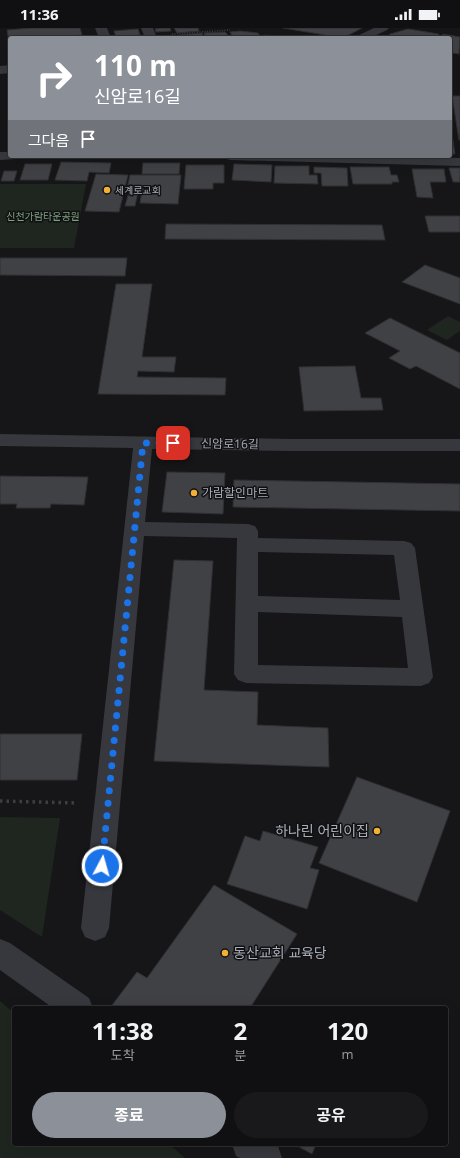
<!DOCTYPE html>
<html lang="ko">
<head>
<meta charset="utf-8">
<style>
  :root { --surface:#101012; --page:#19191b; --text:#f1f3f6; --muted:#9c9d9f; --line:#303032; --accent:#8c9099 }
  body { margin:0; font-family:"Open Sans","Noto Sans KR",sans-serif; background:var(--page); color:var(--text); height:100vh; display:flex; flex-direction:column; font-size:15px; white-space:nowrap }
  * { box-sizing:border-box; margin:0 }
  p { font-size:13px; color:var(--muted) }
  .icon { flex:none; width:22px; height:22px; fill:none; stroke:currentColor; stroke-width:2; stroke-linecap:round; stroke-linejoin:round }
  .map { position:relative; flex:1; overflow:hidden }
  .sheet { position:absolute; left:12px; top:978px; width:436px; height:140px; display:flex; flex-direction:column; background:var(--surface); border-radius:4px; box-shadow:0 4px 16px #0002,0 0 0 1px var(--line) }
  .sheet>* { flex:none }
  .hud { position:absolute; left:8px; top:8px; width:444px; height:122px; border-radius:4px; box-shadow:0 4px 16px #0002,0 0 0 1px var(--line); background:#8c9099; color:#fff; overflow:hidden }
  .pin { position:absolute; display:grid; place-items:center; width:34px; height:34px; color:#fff; margin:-17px; border-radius:8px; box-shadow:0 2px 6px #0006 }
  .me { position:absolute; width:44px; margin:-22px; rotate:6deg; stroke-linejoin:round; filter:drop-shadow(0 0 3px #0008) }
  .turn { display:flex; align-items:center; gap:14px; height:84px; padding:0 20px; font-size:18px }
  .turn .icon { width:52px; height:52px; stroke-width:2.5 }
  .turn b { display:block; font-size:28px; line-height:34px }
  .then { display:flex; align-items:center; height:38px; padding:0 20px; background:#0003; gap:8px; font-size:15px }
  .eta { display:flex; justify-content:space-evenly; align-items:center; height:68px; text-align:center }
  .eta b { font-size:24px; font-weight:700; line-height:28px }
  .action { display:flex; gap:8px; margin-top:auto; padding:8px 20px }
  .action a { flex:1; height:46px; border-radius:24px; background:var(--accent); color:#fff; font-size:16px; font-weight:700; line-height:46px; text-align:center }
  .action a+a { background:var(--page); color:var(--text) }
  .status { display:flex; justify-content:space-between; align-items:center; height:28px; padding:0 20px; background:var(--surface); direction:ltr }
  .status svg { height:11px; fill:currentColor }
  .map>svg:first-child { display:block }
  .green { fill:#1e261f }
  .building { fill:#404145; stroke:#303034 }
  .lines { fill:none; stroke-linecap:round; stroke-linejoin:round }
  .path-far1 { stroke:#3d3f44; stroke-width:1.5; stroke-dasharray:1 1.5; stroke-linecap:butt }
  .path { stroke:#3d3f44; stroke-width:3.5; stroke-dasharray:2.5 4; stroke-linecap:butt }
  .minor { fill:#37383d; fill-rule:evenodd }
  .route { stroke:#1a73e8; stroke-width:7; stroke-dasharray:0 12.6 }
  .poi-dot { fill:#f2b134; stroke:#111113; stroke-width:1.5 }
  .labels { text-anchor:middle; stroke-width:3; stroke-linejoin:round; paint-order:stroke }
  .far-poi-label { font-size:10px; fill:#a8adb8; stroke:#111113; text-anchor:start }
  .far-park-label { font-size:10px; fill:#7fa381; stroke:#111113 }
  .street-label { font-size:12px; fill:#a8adb8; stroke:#111113 }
  .poi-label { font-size:12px; fill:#a8adb8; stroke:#111113; text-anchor:start }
  .near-poi-label { font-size:14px; fill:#a8adb8; stroke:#111113; text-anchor:end }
</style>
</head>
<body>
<div class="status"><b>11:36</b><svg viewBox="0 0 49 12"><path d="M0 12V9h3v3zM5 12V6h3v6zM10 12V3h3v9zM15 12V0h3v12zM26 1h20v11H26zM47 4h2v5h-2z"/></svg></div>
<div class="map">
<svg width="460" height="1130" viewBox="0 0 460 1130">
  <rect width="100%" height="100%" fill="#161618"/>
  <path class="green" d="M0 156H86L74 220H0Z
    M448 288 460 294V303L447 312 427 302Z
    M0 789 60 790 42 909 0 882Z
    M0 973 14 985V1116H169L185 1130H0Z"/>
  <path class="building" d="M31 0H80L82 7 40 10H10V20L7 2Z
    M160 0H170L171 3 156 4 155 1Z
    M174 0H198L199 3 177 5Z
    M283 0H362L343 10Z
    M138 1 140 7 116 9 114 3Z
    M408 1 439 6 436 10H401L388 8 390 6Z
    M240 3 258 5 260 8 233 10 230 4Z
    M225 4 231 10H206L204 5Z
    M202 5 204 10H180L178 7Z
    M443 6 460 9 459 26 453 25 450 27V10H439Z
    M175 7 176 10H157V8Z
    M265 7 291 10H267Z
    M452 68H460V112H459Z
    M450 112H453L455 126H451V127H450Z
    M61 134 111 135 109 145 89 144 87 153 55 152Z
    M143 135H180L179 146H142Z
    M25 136H52L48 152H20Z
    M234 136 272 137 271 154 232 152Z
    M186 137H224V155H213V161H184Z
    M275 138H309V147H317L318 156 274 155Z
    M314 139 347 140 348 158H322L321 145H314Z
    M350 139H389L391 147H397L399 154H392V156H353Z
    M449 140H460V154H453Z
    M412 141H444L446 154H430L433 170 417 169Z
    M4 143H17L14 153H1Z
    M96 146 128 147 119 184 85 183Z
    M130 147H181L178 176 140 175 142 162 127 161Z
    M129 164H138L135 178H125Z
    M425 188H460V204H429Z
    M166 196 382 197 385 212 165 211Z
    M0 230H127L125 248 0 247Z
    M425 237 460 250V276L402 254Z
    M116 256H152L142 329H176L174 344 138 343 137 349 226 350 225 367 98 366Z
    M390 290 460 325V361L416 338 410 341 389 330 400 323 365 305Z
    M355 338 361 370H381L383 382 304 383 299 339Z
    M167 444 225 445 223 486 162 484Z
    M0 448 88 449 84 477 51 476 50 480H16L17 476H0Z
    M234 452 460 456V483L233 479Z
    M174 532 213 533 204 662 258 664 257 697 328 700 329 739 154 733Z
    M0 706H82L77 752H0Z
    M357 749 450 783 417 874 319 835Z
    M263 803 318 819 310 840 319 842 307 881 227 856 245 808 260 813Z
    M214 857 297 906 250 980H110L137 944 147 950Z
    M294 1116H316L312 1126Z"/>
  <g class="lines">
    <path class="path-far1" d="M172 6 230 2"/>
    <path class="path" d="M0 773 77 775"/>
    <path class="minor" d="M95 0H107L111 10H99Z
      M141 0H153L157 10H145Z
      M374 0H389L387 2 370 10H355L357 8Z
      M10 37V45L0 46V38Z
      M0 124H10V128H17L15 131 0 132Z
      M224 128H387L460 130V138L231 132 226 131Z
      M0 406 292 411H460V423H292L152 421 145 494 248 496 255 498 258 503V510L404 513 411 515 415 520 433 649 429 655 421 658 246 655 238 652 234 646 237 510 144 508 109 900 105 909 95 913 85 909 81 900 133 420 0 418ZM258 524 394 527 400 572 258 568ZM258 584 402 589 408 640 258 637Z
      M0 911 10 915 89 970 93 980H53L0 942Z
      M232 1116H275L278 1118 282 1130H240L236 1128Z"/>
  </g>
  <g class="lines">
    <path class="route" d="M102 838 143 415H173"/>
  </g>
  <g class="poi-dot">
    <circle cx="107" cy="162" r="4"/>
    <circle cx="194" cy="465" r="4"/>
    <circle cx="377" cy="803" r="4"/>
    <circle cx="225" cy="925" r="4"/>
  </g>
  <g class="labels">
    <g class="far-poi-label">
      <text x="115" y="166">세계로교회</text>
    </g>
    <g class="far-park-label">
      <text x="43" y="192">신천가람타운공원</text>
    </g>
    <g class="street-label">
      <text transform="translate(230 416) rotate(1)" y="4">신암로16길</text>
    </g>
    <g class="poi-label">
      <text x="202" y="469">가람할인마트</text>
    </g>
    <g class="near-poi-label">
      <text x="369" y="808">하나린 어린이집</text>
      <text x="233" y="930" text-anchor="start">동산교회 교육당</text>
    </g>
  </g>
</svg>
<div class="pin" style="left:173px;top:415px;background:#d93025"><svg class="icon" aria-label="arrive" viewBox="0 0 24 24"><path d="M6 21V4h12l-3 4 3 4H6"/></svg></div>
<svg class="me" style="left:102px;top:838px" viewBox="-20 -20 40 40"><circle r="17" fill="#1a73e8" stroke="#fff" stroke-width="3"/><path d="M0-11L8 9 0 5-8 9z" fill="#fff"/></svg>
<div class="hud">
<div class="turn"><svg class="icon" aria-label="right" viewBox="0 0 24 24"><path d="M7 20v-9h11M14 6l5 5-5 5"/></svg><div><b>110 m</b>신암로16길</div></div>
<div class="then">그다음<svg class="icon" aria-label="arrive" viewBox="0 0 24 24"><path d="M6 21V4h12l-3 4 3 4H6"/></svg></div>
</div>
<section class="sheet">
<div class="eta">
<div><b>11:38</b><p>도착</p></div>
<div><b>2</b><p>분</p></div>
<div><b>120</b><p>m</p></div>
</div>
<div class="action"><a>종료</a><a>공유</a></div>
</section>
</div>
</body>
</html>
